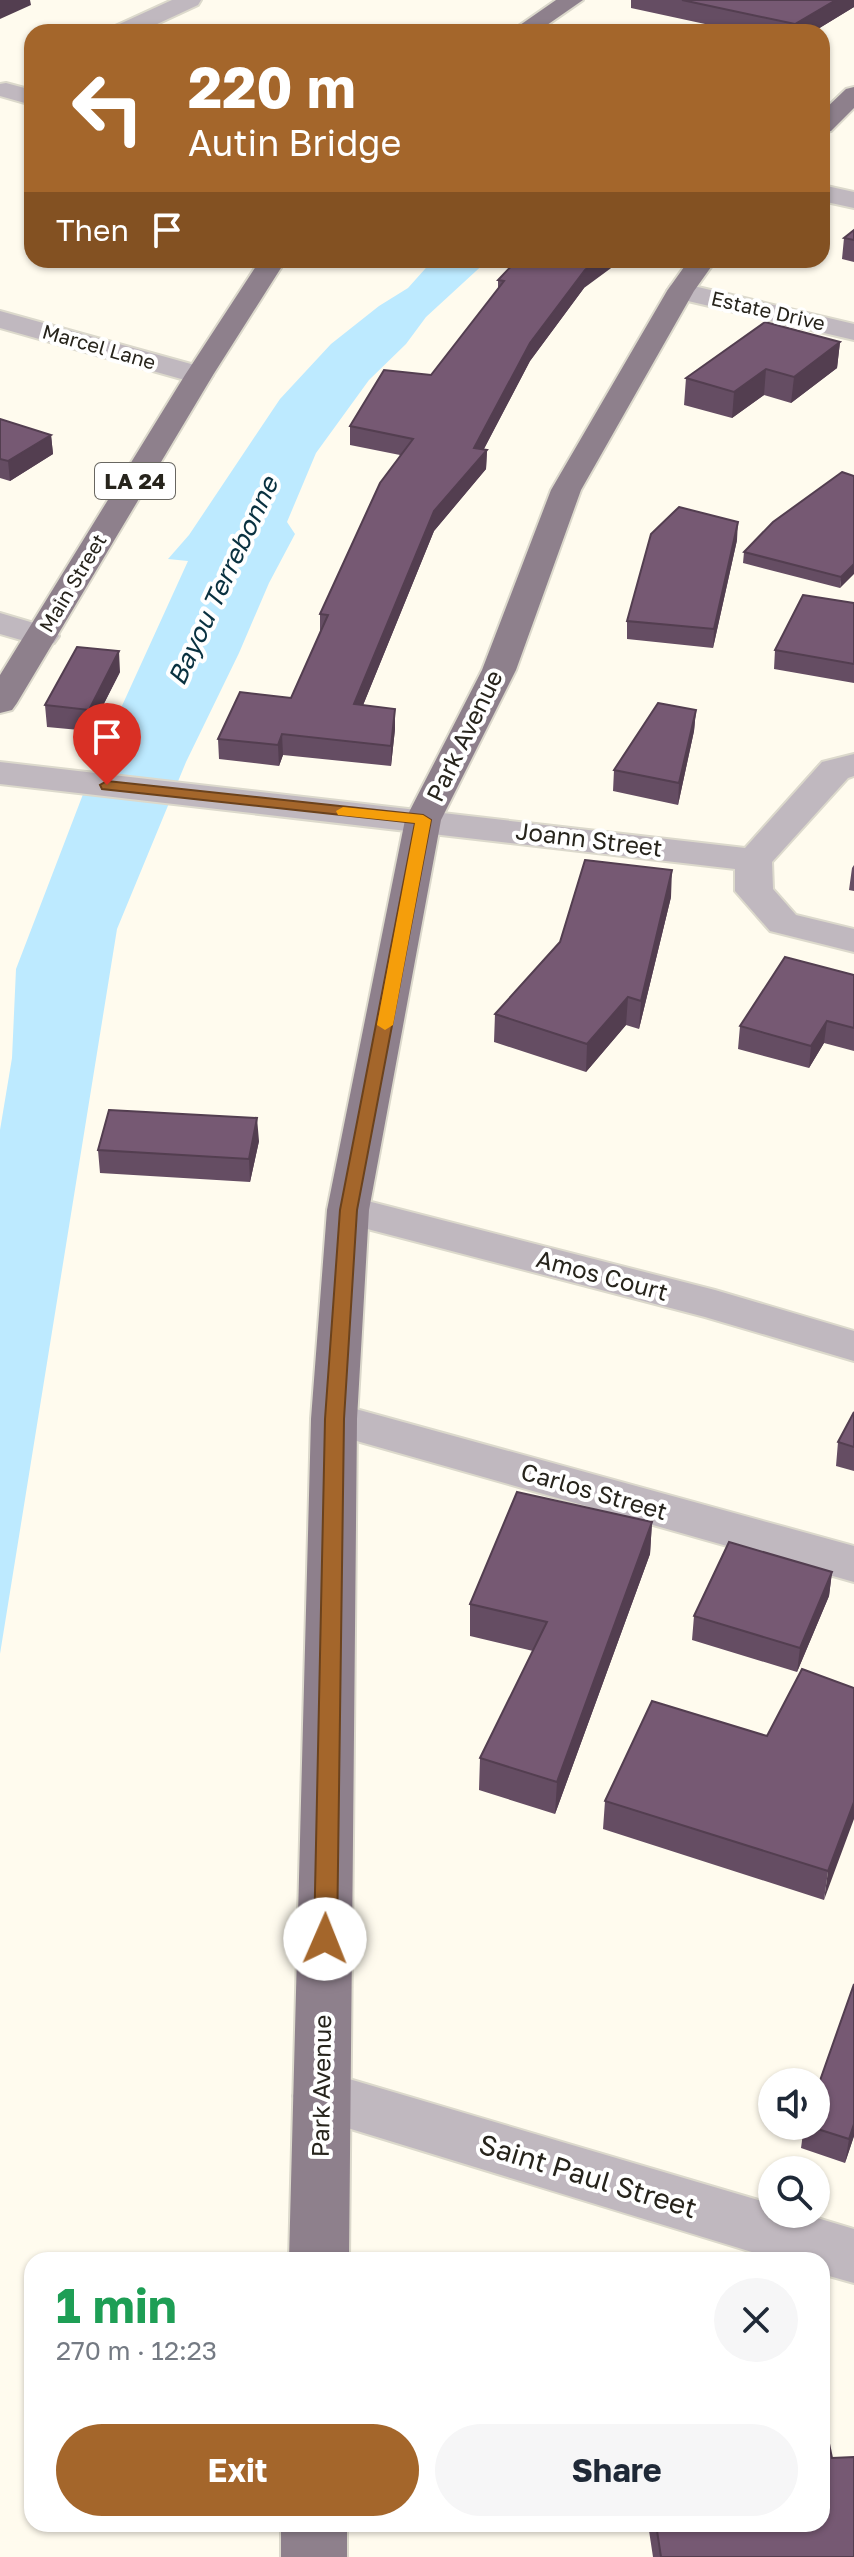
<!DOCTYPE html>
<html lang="en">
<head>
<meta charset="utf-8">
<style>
  :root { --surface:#fff; --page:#f6f6f7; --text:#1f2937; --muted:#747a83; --accent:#a4662b }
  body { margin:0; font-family:"Golos Text",sans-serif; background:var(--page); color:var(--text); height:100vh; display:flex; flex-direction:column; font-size:30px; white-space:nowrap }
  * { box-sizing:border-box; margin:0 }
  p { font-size:26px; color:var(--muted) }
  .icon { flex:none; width:44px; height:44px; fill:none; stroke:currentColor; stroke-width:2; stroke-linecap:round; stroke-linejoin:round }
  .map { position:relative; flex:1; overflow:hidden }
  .drawer { position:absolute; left:24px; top:2252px; width:806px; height:280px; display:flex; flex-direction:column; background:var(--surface); border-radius:24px; box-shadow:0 2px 6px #0004 }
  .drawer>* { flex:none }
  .banner { position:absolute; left:24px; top:24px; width:806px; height:244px; border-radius:24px; box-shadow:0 2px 6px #0004; background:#a4662b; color:#fff; overflow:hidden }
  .buttons { position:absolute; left:758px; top:2068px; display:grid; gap:16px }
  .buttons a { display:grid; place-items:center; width:72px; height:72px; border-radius:50%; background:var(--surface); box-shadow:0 2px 6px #0004; font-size:40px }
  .pin { position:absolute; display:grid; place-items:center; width:68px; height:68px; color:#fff; margin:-82px -34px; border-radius:50% 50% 50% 0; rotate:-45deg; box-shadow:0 0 8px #0007 }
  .pin .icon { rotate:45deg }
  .me { position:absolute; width:88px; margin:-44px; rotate:1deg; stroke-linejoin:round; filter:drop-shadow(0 0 6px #0008) }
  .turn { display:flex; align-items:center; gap:28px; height:168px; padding:0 32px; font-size:36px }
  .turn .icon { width:104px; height:104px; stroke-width:2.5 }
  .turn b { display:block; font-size:56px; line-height:68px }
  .then { display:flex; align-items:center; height:76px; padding:0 32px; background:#0003; gap:16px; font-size:30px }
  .round { display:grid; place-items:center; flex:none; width:84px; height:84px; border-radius:42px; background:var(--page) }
  .overview { display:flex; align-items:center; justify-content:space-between; height:136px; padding:0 32px }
  h1 { font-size:48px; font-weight:700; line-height:60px; color:#1e9e55 }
  .cta { display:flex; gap:16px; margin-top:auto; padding:16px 32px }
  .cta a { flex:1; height:92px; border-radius:48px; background:var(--accent); color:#fff; font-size:32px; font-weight:700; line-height:92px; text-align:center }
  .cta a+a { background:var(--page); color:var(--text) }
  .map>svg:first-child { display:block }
  .water { fill:#bdeaff }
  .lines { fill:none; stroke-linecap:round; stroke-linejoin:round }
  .minor-casing { stroke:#dcd9cc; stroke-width:4 }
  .major-casing { stroke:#dcd9cc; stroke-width:4 }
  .minor { fill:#c0b8bf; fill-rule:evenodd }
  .major { fill:#8e808c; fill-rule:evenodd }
  .wall { fill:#654d63 }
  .shaded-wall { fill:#533e50 }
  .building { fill:#765973; stroke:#533e50; stroke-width:2 }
  .route { fill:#a4662b; stroke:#6b421c; stroke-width:2 }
  .slow { fill:#f59e0b }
  .labels { text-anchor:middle; stroke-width:8; stroke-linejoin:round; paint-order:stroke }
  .far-street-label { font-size:20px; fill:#27241c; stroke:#fff }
  .shield { fill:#fff; stroke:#686660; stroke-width:2 }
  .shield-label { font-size:22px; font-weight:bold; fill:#27241c }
  .street-label { font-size:24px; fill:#27241c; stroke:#fff }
  .water-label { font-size:26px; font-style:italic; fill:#093140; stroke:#fff }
  .near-street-label { font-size:28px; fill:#27241c; stroke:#fff }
</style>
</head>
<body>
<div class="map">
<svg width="854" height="2557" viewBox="0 0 854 2557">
  <rect width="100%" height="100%" fill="#fffbee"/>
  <path class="water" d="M433 260H488L426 317 406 344 369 380 316 453 287 522 295 534 269 583 239 653 186 762 117 929 0 1654V1130L12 1058 16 969 90 776 188 561 168 559 189 535 280 399 331 344 379 306 408 288Z"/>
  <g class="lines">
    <g class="minor-casing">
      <path id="minor" d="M172 0H201L198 5 140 32H110L113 27Z
        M6 83 32 90V105L0 96V84Z
        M822 185 854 192V208L822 201Z
        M681 283 854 324V340L671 297 667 291 671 285Z
        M0 311 209 369 213 375 209 381 199 384 0 328Z
        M0 613 54 629 59 636 54 643 42 646 0 634Z
        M854 754V776L848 778 772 862 773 889 796 915 854 929V952L770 931 735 891V869L0 784V762L745 848 822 762Z
        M348 1196 715 1290 854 1331V1361L705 1317 333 1220 327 1210 333 1200Z
        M334 1403 854 1546V1582L318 1430 311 1419 318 1408Z
        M322 2071 772 2204V2214H804L854 2229V2283L822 2274V2260H778L302 2114 293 2096 302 2078Z"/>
    </g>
    <g class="major-casing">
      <path id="major" d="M556 0H583L537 32H510Z
        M854 87V108L831 131 822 133V112L846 89Z
        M260 260H286L213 375 17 703 12 710 0 713V675L185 375Z
        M689 260H716L694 291 581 490 516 670 441 820 369 1210 357 1419 349 2260H289L311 1419 327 1210 405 820 482 670 551 490 667 291Z
        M281 2524H347V2557H281Z"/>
    </g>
    <use href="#minor" class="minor"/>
    <use href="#major" class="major"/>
  </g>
  <path class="wall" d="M631 0H854V7L813 32H742L631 8Z
    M854 230V262L842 259 844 238Z
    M498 280 584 288 530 361 484 449 487 450 486 469 434 531 363 705 395 729 391 766 283 755 279 766 219 759 218 739 291 698 320 633V614L400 455 350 445V426L431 375 498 290Z
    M840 342 837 368 791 403 764 395 732 418 684 405 686 378Z
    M0 419 51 435 53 454 10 481 0 478Z
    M854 476 840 588 743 563 744 552Z
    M737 540 713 648 627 639V621Z
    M854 603V683L774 669 775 650Z
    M120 672 90 731 47 727 45 705Z
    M696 710 694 731 678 805 613 791 614 770Z
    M854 865V891L849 890 852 868Z
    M671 897 639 1029 626 1025 586 1072 494 1042 495 1014Z
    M854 975V1051L824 1043 809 1068 738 1049 740 1026Z
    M259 1141 250 1182 100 1173 98 1150Z
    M854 1412V1471L836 1466 838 1442Z
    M652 1522 650 1554 555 1814 479 1790 480 1758 533 1651 470 1636V1604Z
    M832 1572 829 1596 797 1672 692 1640 694 1616Z
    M854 1688 824 1900 603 1829 605 1801 767 1736Z
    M804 2126H816L854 2136 845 2163 801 2148Z
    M832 2458 854 2557H653L648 2524H822Z"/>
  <path class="shaded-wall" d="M0 0H30L31 5 0 19Z
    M836 0H854V7L813 32H795V24Z
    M598 260H622L584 288 530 361 478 460 487 450 486 469 434 531 355 725 354 704 434 511 474 448 530 343 585 270Z
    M840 342 837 368 791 403 794 377Z
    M766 369 764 395 732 418 734 392Z
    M51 435 53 454 10 481 8 461Z
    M738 522 737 540 713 648 714 629Z
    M854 564V574L840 588 841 577Z
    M119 651 120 672 90 731 89 710Z
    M395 709V729L391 766V746Z
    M696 710 694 731 678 805 679 783Z
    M282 734 283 755 279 766 278 745Z
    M672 870 671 897 639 1029 641 1001Z
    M628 997 626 1025 586 1072 587 1044Z
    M827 1021 824 1043 809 1068 811 1046Z
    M257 1118 259 1141 250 1182 249 1159Z
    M652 1522 650 1554 555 1814 557 1782Z
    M832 1572 829 1596 797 1672 800 1648Z
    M854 1802V1819L824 1900 828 1871Z
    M854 2124V2136L845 2163 849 2139Z"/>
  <path class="building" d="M682 0H836L795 24Z
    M854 230V240L844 238Z
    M517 260H598L585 270 530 343 474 448 487 450 434 511 354 704 395 709 391 746 282 734 278 745 218 739 240 692 291 698 328 615 320 614 380 483 413 439 350 426 384 370 431 375 504 281 498 280Z
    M765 322 840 342 794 377 766 369 734 392 686 378Z
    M0 419 51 435 8 461 0 459Z
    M842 472 854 476V564L841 577 744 552 773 522Z
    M679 507 738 522 714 629 627 621 651 534Z
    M803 595 854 603V664L775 650Z
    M77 647 119 651 89 710 45 705Z
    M658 703 696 710 679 783 614 770Z
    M585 860 672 870 641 1001 628 997 587 1044 495 1014 560 942Z
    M785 957 854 975V1028L827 1021 811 1046 740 1026Z
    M109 1110 257 1118 249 1159 98 1150Z
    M854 1412V1447L838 1442Z
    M517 1492 652 1522 557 1782 480 1758 547 1622 470 1604Z
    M729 1542 832 1572 800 1648 694 1616Z
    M802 1669 854 1688V1802L828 1871 605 1801 652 1701 767 1736Z
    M854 1984V2124L849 2139 808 2126H816V2092Z
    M822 2410 832 2458 854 2457V2557H661L656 2524H822Z"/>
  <path class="route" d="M107 781 423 815 431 820 357 1210 344 1419 337 1939 333 1946 325 1948 317 1946 314 1939 325 1419 340 1210 415 823 102 789 100 785Z"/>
  <path class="slow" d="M343 807 423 815 431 820 393 1025 385 1030 377 1025 415 823 338 815 336 811Z"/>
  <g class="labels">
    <g class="far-street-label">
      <text transform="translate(768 311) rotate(13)" y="7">Estate Drive</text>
      <text transform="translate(99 347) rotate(16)" y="7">Marcel Lane</text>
      <text transform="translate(73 583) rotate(-59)" y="7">Main Street</text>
    </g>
    <rect class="shield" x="95" y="463" width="80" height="36" rx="6"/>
    <g class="shield-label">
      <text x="135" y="489">LA 24</text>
    </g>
    <g class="street-label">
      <text transform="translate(465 736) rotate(-64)" y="8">Park Avenue</text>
      <text transform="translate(589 840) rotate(7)" y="8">Joann Street</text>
      <text transform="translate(602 1276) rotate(15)" y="8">Amos Court</text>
      <text transform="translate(594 1492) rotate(16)" y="8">Carlos Street</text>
      <text transform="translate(322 2086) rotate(-89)" y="8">Park Avenue</text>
    </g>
    <g class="water-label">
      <text transform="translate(223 581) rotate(-65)" y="9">Bayou Terrebonne</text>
    </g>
    <g class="near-street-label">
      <text transform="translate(588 2176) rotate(17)" y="10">Saint Paul Street</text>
    </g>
  </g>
</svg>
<div class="buttons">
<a><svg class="icon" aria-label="sound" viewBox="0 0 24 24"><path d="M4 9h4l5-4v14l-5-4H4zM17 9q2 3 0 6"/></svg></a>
<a><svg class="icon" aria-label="search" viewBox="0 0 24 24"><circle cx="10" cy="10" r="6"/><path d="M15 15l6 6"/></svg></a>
</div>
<div class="pin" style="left:107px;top:785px;background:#d93025"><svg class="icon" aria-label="arrive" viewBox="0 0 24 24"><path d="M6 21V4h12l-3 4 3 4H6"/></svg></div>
<svg class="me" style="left:325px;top:1939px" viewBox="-20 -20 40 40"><circle r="19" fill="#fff"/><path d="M0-13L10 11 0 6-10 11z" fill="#a4662b"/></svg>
<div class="banner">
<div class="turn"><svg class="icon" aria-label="left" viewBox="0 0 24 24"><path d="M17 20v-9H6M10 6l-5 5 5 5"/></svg><div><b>220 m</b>Autin Bridge</div></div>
<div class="then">Then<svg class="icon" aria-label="arrive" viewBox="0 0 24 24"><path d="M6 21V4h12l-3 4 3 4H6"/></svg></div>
</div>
<section class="drawer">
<div class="overview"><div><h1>1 min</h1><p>270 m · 12:23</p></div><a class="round"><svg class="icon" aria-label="close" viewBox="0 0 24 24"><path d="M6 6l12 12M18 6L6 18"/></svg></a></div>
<div class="cta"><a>Exit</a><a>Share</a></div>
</section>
</div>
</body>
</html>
